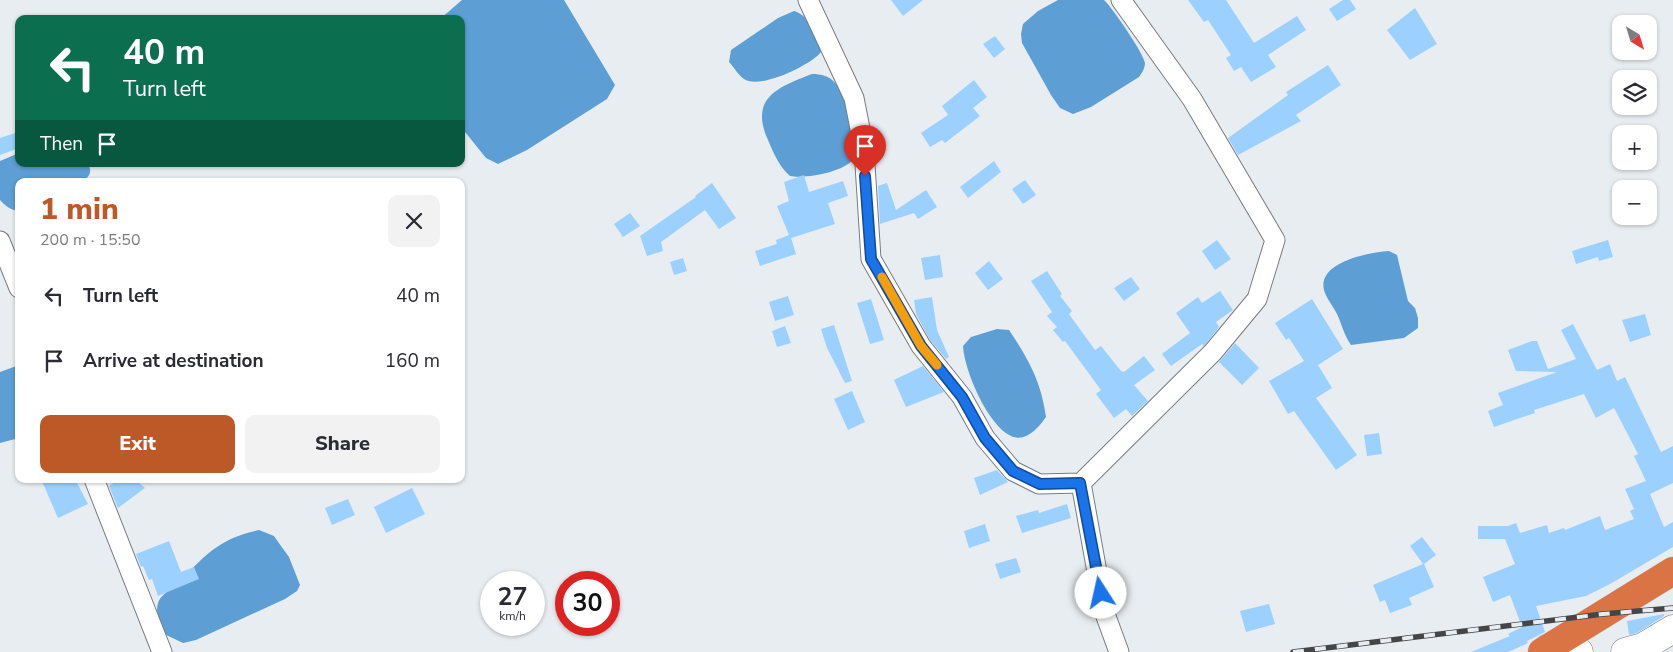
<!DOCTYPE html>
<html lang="en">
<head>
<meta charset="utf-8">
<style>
  :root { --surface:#fff; --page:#f2f2f3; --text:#2b2b33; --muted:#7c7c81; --accent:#bd5927 }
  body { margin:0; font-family:"Nunito Sans",sans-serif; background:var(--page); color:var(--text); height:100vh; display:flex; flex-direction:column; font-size:19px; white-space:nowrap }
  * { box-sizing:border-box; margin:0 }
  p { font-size:16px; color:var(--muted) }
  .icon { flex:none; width:28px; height:28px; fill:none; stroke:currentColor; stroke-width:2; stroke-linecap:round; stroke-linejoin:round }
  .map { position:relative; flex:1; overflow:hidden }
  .drawer { position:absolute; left:15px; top:178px; width:450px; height:305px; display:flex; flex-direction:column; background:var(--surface); border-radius:10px; box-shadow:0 1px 4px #0004 }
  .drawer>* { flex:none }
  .guide { position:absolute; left:15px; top:15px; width:450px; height:152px; border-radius:10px; box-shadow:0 1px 4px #0004; background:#0b6e4f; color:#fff; overflow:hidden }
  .needle { width:32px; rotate:142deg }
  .controls { position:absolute; left:1612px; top:15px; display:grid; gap:10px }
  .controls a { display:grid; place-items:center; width:45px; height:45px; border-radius:10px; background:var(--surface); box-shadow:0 1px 4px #0004; font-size:25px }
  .speed { position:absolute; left:480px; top:571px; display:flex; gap:10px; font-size:25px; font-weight:700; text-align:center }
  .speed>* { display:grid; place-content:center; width:65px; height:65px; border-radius:50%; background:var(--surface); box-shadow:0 1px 4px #0004; line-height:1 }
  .speed small { font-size:12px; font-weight:400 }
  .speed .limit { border:8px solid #d22; background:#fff; color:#111 }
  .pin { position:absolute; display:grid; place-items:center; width:42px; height:42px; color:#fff; margin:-51px -21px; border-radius:50% 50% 50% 0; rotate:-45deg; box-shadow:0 0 5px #0007 }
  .pin .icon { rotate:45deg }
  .me { position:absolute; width:55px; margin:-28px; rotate:350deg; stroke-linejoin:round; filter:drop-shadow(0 0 4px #0008) }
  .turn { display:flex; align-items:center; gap:18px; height:105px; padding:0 25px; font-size:22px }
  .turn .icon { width:65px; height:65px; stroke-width:2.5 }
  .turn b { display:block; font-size:35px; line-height:42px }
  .then { display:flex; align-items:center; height:48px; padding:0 25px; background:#0003; gap:10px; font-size:19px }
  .round { display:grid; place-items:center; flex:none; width:52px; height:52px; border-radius:10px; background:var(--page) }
  .summary { display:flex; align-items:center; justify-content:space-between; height:85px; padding:0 25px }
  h1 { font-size:30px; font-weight:800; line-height:38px; color:var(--accent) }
  .cta { display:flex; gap:10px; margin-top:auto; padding:10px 25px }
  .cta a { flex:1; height:58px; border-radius:10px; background:var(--accent); color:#fff; font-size:20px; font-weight:800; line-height:58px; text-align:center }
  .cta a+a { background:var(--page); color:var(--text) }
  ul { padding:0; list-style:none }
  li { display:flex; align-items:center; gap:15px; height:65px; padding:0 25px }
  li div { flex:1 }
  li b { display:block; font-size:19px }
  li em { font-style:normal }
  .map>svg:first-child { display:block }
  .water { fill:#5d9fd5 }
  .building { fill:#9cd0fe }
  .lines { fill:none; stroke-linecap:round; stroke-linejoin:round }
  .street-casing { stroke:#787c80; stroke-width:21 }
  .secondary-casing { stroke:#787c80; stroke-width:29 }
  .highway-casing { stroke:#c9caca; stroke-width:29 }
  .street { stroke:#fff; stroke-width:19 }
  .secondary { stroke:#fff; stroke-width:28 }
  .highway { stroke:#db7445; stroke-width:28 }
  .rail-casing { stroke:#434547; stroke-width:5.5 }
  .rail { stroke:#e8edf1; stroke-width:4; stroke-dasharray:11; stroke-linecap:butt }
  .route-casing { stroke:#114b97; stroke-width:12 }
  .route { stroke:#1a73e8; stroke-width:9 }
  .slow { stroke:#f59e0b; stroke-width:9 }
</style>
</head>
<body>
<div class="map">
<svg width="1673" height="652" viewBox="0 0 1673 652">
  <rect width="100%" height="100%" fill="#e8edf1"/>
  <path class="water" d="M462 0H564L615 85 607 99 527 150 498 164 486 158 461 127V19H440Z
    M1058 0H1104C1112 7 1144 54 1145 63 1145 68 1142 73 1139 77L1091 107 1073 114 1060 108 1051 95 1022 43 1021 34 1023 24 1038 11Z
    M794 11C810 16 819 35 821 52 811 65 760 90 744 79 738 75 734 67 729 62L731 50 778 18Z
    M812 74C821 74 830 76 836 84 844 95 861 141 857 154 850 172 806 179 790 176 779 166 774 154 768 140 749 98 778 87 812 74Z
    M19 153V164H88C93 172 89 179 80 181H19V210C10 211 6 206 0 200V161Z
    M1389 251 1397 255 1408 301 1415 308 1418 318V328L1404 338 1351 345C1344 335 1342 325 1337 314 1333 306 1326 298 1324 290 1317 262 1370 252 1389 251Z
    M997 329 1009 330C1029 360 1041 381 1046 417 1039 427 1026 443 1011 436 988 426 964 370 963 346L971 337Z
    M19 365V438L0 443V372Z
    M259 530 274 536 281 546 289 557 300 585 297 591 285 599 196 640 183 643 162 633C160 623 155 613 158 603 160 595 171 590 177 584 205 556 217 539 259 530Z"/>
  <path class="building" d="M891 0H923L903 16Z
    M1188 0H1226L1254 43 1297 16 1306 30 1268 55 1276 67 1251 82 1241 67 1234 71 1226 58 1231 55 1208 20 1204 22Z
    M1343 0H1350L1356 9 1337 21 1329 9Z
    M1415 8 1437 44 1410 60 1387 30Z
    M995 36 1005 49 994 58 983 44Z
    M1328 65 1341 85 1296 115 1301 121 1238 155 1228 138 1288 95 1286 92Z
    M974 80 987 97 973 108 980 116 945 143 942 140 930 147 921 133 948 115 942 106Z
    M15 133 19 148 0 155V138Z
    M994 161 1001 172 968 198 960 187Z
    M804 175 809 192 843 181 848 196 828 203 835 224 791 238 796 254 760 266 755 251 777 244 776 240 789 235 777 206 789 201 784 182Z
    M1025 180 1036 195 1023 204 1012 189Z
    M712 183 736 218 719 229 705 210 661 242 663 251 647 256 640 236 696 197 695 196Z
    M887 183 896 210 926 190 937 207 918 219 914 213 880 224 878 186Z
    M630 213 640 226 623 237 614 224Z
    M1217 240 1231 259 1215 270 1202 251Z
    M1608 240 1613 257 1599 261 1598 257 1576 264 1572 251Z
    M940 255 943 277 925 280 921 258Z
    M683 258 687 271 674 275 670 262Z
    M989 261 1003 279 988 290 975 273Z
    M1047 271 1062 294 1060 296 1072 311 1069 314 1095 350 1101 346 1121 371 1124 372 1144 356 1155 370 1134 385 1148 401 1132 416 1126 409 1114 418 1096 394 1101 390 1065 341 1063 342 1053 330 1057 327 1047 316 1052 312 1031 281Z
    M1131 277 1140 289 1124 301 1114 288Z
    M1220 291 1233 310 1216 322 1219 327 1204 346 1202 344 1171 366 1162 354 1190 333 1176 313 1198 297 1202 303Z
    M788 296 794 315 775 321 769 302Z
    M932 297 937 330 949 357 946 359 930 340 916 314 914 300Z
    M871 299 884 340 870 344 857 303Z
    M1312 299 1343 349 1318 365 1332 388 1316 398 1357 455 1336 470 1294 411 1288 414 1269 381 1304 361 1289 338 1286 340 1275 323Z
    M1645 314 1651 335 1630 342 1622 320Z
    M1573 324 1597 370 1610 364 1617 381 1625 377 1661 452 1673 446V483L1650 494 1664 527 1673 522V547L1610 584 1586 596 1536 606 1545 632 1527 641 1528 643 1508 652H1471L1510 636 1508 634 1522 627 1510 595 1493 602 1483 577 1515 564 1505 539H1478V526H1508L1516 523 1520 533 1547 525 1549 533 1564 528 1565 530 1600 516 1605 530 1634 519 1630 511 1634 509 1625 489 1646 481 1634 456 1638 454 1614 408 1596 418 1584 394 1534 410 1535 413 1494 427 1488 411 1503 405 1498 393 1557 372 1516 371 1508 350 1532 341H1537L1548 369 1576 359 1561 330Z
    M834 325 852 381 845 383 827 348 821 329Z
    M785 326 791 343 777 347 772 331Z
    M1235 343 1259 368 1242 385 1219 362Z
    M923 366 944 392 906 407 894 380Z
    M852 391 865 422 848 430 834 399Z
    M1379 433 1382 454 1367 456 1364 435Z
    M997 470 1008 482 980 495 974 478Z
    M41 479H75L88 504 58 518Z
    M119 479H135L145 488 118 508 109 486Z
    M412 488 425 514 386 533 374 507Z
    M348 499 355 515 332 525 325 508Z
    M1067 504 1071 518 1022 533 1016 516 1038 510 1039 513Z
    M985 524 990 541 969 548 964 531Z
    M1422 537 1436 555 1424 564 1434 587 1409 598 1412 605 1390 613 1385 600 1380 602 1373 585 1423 564 1410 546Z
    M169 541 181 572 194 567 199 579 158 596 152 579 149 580 143 566 141 567 136 554Z
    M1016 558 1021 572 1000 579 995 564Z
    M1269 604 1275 624 1246 632 1240 611Z
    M1664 614V616L1637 633 1629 635 1627 621Z"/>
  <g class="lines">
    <g class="street-casing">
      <path id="street" d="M808 0 854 98 864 149 871 259 921 346 962 397 985 438 1013 471 1039 484 1081 483
        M0 241 19 288
        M94 479 162 652
        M1119 652 1104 611 1081 483 1213 352 1257 299 1275 240 1192 99 1121 0"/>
    </g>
    <g class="secondary-casing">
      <path id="secondary" d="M1548 648 1579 652
        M1625 652 1643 647 1673 629"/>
    </g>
    <g class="highway-casing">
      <path id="highway" d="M1542 652 1673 571"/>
    </g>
    <use href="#street" class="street"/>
    <use href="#secondary" class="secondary"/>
    <use href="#highway" class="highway"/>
    <g class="rail-casing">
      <path id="rail" d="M1293 652 1603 614 1673 608"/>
    </g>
    <use href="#rail" class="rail"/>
  </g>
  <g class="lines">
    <g class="route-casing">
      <path id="route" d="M865 176 871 259 921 346 962 397 985 438 1013 471 1040 484 1080 483 1101 593"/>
    </g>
    <use href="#route" class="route"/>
    <path class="slow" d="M882 277 921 346 937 365"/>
  </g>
</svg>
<div class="controls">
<a><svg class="needle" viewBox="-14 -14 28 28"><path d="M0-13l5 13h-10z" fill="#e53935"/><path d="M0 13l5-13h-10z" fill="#7c7c81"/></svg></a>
<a><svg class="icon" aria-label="layers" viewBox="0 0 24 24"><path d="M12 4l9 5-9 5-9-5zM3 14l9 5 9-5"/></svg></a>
<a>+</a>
<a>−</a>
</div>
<div class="speed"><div>27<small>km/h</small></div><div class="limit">30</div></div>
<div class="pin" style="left:865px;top:176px;background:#d93025"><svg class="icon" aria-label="arrive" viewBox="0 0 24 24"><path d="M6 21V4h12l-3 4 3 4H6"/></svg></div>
<svg class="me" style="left:1101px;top:593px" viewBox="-20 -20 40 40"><circle r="19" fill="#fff"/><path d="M0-13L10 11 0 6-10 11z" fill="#1a73e8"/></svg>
<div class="guide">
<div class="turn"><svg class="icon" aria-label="left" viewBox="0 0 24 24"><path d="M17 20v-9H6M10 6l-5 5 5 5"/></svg><div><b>40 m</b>Turn left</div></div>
<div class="then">Then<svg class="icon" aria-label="arrive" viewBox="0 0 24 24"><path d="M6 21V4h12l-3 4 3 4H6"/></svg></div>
</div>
<section class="drawer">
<div class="summary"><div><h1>1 min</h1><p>200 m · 15:50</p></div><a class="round"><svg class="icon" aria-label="close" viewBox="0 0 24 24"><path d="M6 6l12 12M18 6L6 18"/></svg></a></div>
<ul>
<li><svg class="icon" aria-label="left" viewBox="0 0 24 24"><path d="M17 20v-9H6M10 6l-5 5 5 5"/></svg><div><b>Turn left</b></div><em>40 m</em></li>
<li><svg class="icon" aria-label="arrive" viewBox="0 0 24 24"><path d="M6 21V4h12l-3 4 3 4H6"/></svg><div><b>Arrive at destination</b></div><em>160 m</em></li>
</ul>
<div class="cta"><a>Exit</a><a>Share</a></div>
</section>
</div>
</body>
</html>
